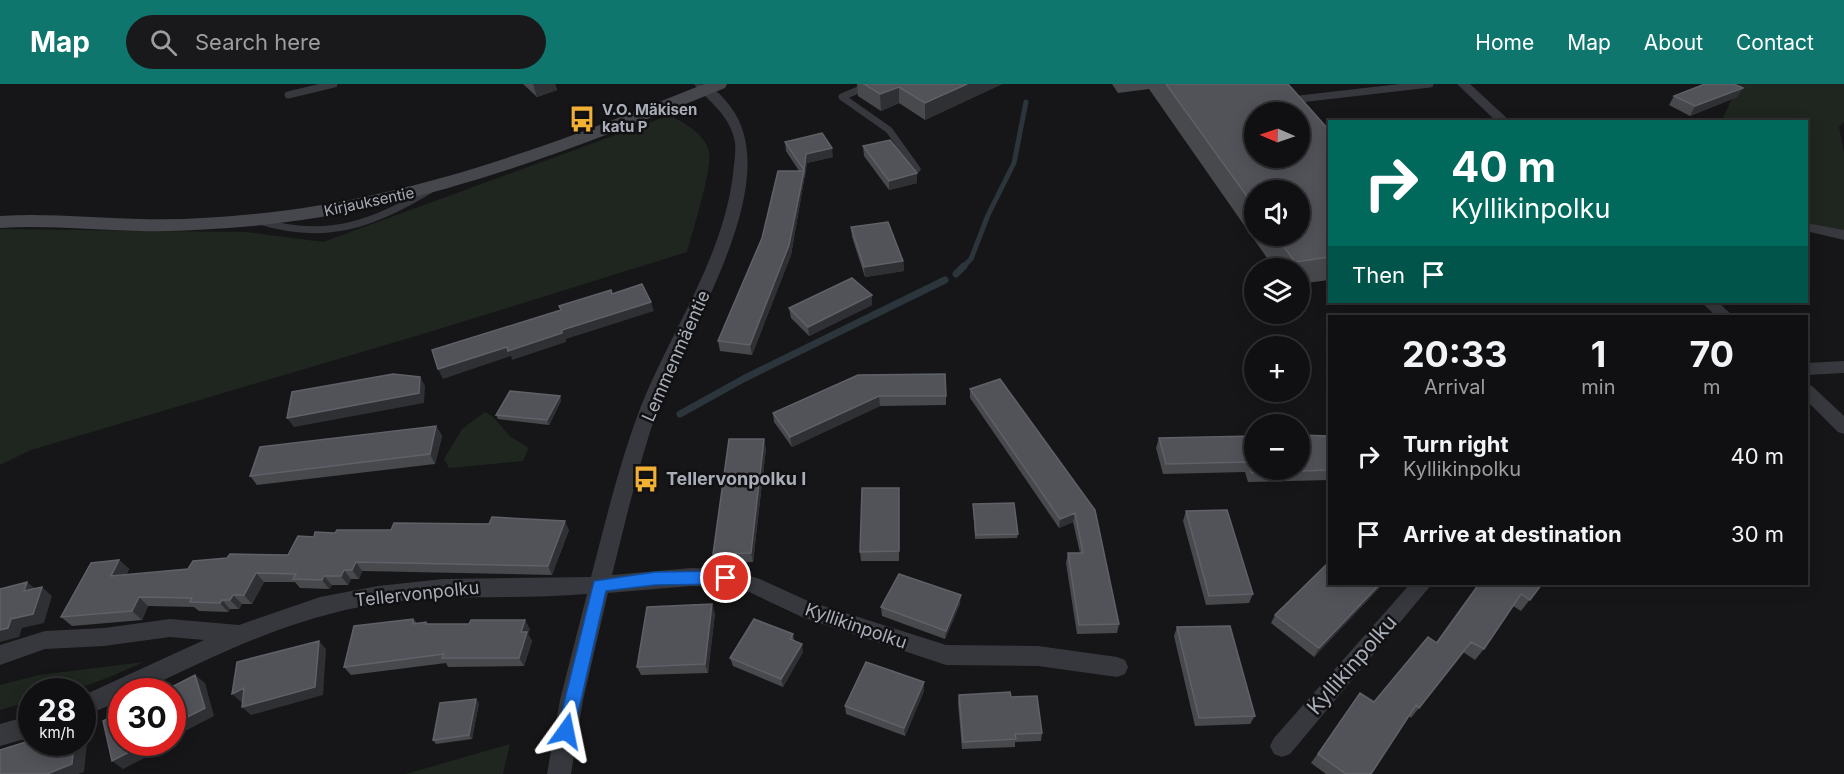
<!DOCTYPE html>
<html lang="en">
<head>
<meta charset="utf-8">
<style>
  :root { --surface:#101012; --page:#19191b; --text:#f1f3f6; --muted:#9c9d9f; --line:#303032; --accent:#0f766e }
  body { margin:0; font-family:Inter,sans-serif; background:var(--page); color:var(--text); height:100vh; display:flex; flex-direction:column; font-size:22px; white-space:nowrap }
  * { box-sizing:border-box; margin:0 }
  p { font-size:20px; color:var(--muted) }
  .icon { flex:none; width:33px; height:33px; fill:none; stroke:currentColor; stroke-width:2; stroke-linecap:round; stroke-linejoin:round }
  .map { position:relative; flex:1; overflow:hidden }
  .panel { position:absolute; left:1328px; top:231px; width:480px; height:270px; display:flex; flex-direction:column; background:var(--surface); border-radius:0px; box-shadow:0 3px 15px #0003,0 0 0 2px var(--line) }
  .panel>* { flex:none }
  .banner { position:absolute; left:1328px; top:36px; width:480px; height:183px; border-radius:0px; box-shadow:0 3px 15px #0003,0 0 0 2px var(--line); background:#00695c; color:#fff; overflow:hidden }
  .needle { width:39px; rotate:272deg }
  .controls { position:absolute; left:1244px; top:18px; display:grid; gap:12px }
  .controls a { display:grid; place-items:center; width:66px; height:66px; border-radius:50%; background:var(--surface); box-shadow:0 3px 15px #0003,0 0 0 2px var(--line); font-size:30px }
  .speed { position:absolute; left:18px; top:594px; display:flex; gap:12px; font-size:30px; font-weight:700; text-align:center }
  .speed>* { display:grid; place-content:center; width:78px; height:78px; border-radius:50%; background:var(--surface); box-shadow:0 3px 15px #0003,0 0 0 2px var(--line); line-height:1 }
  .speed small { font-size:15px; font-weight:400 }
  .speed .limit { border:9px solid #d22; background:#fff; color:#111 }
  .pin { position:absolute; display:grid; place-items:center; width:51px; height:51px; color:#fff; margin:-26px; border:3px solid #fff; border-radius:50%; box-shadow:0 2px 6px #0007 }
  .me { position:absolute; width:66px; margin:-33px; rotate:12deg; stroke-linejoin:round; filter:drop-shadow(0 0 4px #0008) }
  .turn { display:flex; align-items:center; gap:21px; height:126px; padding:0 24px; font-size:27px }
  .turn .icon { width:78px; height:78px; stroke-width:2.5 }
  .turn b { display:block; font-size:42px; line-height:51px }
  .then { display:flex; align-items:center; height:57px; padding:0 24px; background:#0003; gap:12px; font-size:22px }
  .eta { display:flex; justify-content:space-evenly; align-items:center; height:102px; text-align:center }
  .eta b { font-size:36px; font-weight:700; line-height:42px }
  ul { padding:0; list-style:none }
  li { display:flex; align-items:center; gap:18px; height:78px; padding:0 24px }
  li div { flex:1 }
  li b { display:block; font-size:22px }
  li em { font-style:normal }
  header { display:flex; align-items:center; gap:36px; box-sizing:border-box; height:84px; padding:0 30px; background:var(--accent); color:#fff }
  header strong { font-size:28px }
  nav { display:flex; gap:33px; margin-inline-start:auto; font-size:21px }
  .search { width:420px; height:54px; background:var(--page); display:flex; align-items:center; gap:15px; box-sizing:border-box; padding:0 21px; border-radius:33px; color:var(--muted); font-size:22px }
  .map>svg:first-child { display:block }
  .green { fill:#1e261f }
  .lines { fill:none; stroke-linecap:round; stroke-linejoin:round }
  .stream-far1 { stroke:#2c353c; stroke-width:5 }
  .stream { stroke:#2c353c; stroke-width:7 }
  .lane { stroke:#37383d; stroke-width:7 }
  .street { fill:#37383d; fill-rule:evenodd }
  .secondary { fill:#45474d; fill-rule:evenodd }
  .wall { fill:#47494d; fill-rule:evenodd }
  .shaded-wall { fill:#2f3033 }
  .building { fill:#525359; stroke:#5f6168; stroke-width:1.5; fill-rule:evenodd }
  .route { fill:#1a73e8; stroke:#114b97; stroke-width:1.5 }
  .labels { text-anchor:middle; stroke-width:5; stroke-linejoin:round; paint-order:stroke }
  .far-poi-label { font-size:15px; font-weight:bold; fill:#a8adb8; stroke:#111113; text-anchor:start }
  .far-street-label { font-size:15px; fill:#a8adb8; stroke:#111113 }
  .street-label { font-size:18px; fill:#a8adb8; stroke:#111113 }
  .poi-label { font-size:18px; font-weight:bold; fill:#a8adb8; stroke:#111113; text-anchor:start }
  .near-street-label { font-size:21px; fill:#a8adb8; stroke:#111113 }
</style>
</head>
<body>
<header>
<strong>Map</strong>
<div class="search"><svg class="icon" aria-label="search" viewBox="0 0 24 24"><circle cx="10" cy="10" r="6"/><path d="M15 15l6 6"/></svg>Search here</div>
<nav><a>Home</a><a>Map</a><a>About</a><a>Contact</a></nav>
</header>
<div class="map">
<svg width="1844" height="690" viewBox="0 0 1844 690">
  <rect width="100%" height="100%" fill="#161618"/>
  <path class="green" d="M1739 0H1844V38L1839 43 1844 68V150L1806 141V38H1721Z
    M670 31C685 40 701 47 708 64 715 79 692 148 687 168L436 246 31 366 0 381V145L246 148 323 158Z
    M485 328 493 333 511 353 529 364 523 377 449 384 444 375 462 345Z
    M144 578C100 597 81 608 32 608L31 617 0 626V601L39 591Z
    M510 660 503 690H406Z"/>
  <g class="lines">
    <path class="stream-far1" d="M962 184 971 175 988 131 1014 79 1026 18"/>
    <path class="stream" d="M956 190 964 182
      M680 330 745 294 945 196"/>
    <path class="lane" d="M872 0 842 13 889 46 917 85
      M288 11 334 0
      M1291 16 1430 0
      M256 136C325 158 373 141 433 104"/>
    <path class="street" d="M694 0C712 0 719 8 730 22 788 97 686 248 658 324 639 378 626 435 612 491L691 484 727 485 760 495 808 517 946 561 1038 562 1117 573 1125 576 1128 583 1125 590 1117 593 1038 582 946 581 802 533 749 508 727 503 691 502 608 509 583 616 571 690H547L560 616 587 510C517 516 447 509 377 520 292 533 216 571 139 608H122V616L82 633V612L204 556 170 553 104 562 45 565 0 581V561L45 547 104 544 170 535 239 541 320 513 378 502 443 495 591 493C606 435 620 377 641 322 672 245 723 174 733 90 734 80 736 69 735 58 730 31 710 19 694 0Z
      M1457 0H1470L1511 38H1497Z
      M1806 139 1844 146V156L1806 147Z
      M1701 218H1718L1733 232H1716Z
      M1844 277V289L1806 291V279Z
      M1806 300 1812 302 1844 332V350L1838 348 1806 316Z
      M1410 500H1432L1290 670 1282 673 1274 670 1270 662 1274 654Z
      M32 631V653L0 662V640Z"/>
    <path class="secondary" d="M704 0H727L725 4C572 66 419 126 253 142 216 145 178 148 140 147 93 146 47 141 0 144V132C47 129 93 134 140 135 178 136 216 134 253 130 412 115 558 59 704 0Z"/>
  </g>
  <path class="wall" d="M523 0H555L557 6 537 13Z
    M857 0H1002L925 36 899 19 881 27 858 12Z
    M1112 0H1288L1329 46V196L1299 200V184H1274L1149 5 1118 9ZM1254 106 1299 152H1254Z
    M1743 4 1737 13 1690 32 1669 21 1674 12Z
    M785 58 833 73 807 79 791 171 752 271 720 267 718 257 799 87 786 67Z
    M863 62 917 99 889 106 864 72Z
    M851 143 903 177 904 187 865 193 852 153Z
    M872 221 809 252 791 234 789 224Z
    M858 291 946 312V321L880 322 792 363 774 338 773 329Z
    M970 305 1095 426 1119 540 1117 549 1077 550 1066 479 1068 469H1080L1073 438 1059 444 970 314Z
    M560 312 561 317 549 341 498 335 496 331Z
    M436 342 442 352 435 380 257 401 250 392Z
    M1329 352V396L1248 398 1245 388 1163 390 1156 364 1159 354Z
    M766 364 753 478 715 479 713 470Z
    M899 404V477H861L860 468Z
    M973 420 1018 450 1017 454 975 455Z
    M1186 427 1253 510 1249 519 1206 521 1183 437Z
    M569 446 552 491 362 487 359 495H351L348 501H332L329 505 300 504 295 498H264L252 520H242L239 525H230L228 528 199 527 194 523 148 522 142 536 72 542 61 533 119 476 129 485 126 491 188 485 288 471 314 453 335 449Z
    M1383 500 1314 573 1271 539 1275 531Z
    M1478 500H1542L1521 527 1513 522 1484 565 1475 576 1463 568 1411 634 1409 632 1371 690H1326L1311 679 1360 609 1374 618 1436 558Z
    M960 520 945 555 882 532 881 523Z
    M715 529 708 589 641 591 637 583Z
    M413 535 417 539 426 538 428 540 530 545 528 550 532 557 524 582 448 583 446 579 351 591 344 583Z
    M1177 543 1255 632 1250 640 1195 642 1174 552Z
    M793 550 794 557 803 568 783 603 733 582 730 574Z
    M924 607 905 652 846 630 845 622Z
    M959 611 1011 613 1042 649 1041 657 1015 658V663L962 665 958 619Z
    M479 619 472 655 436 660 433 656Z"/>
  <path class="shaded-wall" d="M533 0H555L557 6 537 13Z
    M967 0H1002L925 36V19Z
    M899 3V19L881 27 880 10Z
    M1743 4 1737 13 1690 32 1695 22Z
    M832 64 833 73 807 79 805 95 804 86 806 70Z
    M804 87V96L791 171 752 271 750 261Z
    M917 89V99L889 106V97Z
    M903 177 904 187 865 193 864 183Z
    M872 211V221L809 252 808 243Z
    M651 218 654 227 566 255V258L512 276 511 272 443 295 438 285 507 263Z
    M420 293 425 302 424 319 294 343 287 334Z
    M560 312 561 317 549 341 547 336Z
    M879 312 880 322 792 363 790 353Z
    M436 342 442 352 435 380 430 370Z
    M764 355 766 364 753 478 751 469Z
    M1075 429 1073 438 1059 444 1060 435Z
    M565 437 569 446 552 491 548 482Z
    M119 476 129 485 121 501 111 492Z
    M356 478 362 487 359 495 352 486Z
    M344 486 351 495 348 501 341 492Z
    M256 489 264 498 252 520 244 511Z
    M324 492 332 501 329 505 322 496Z
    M27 498 38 507H24Z
    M1380 500H1383L1314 573 1319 564Z
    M42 503 52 512 44 539 22 544 19 553 0 558V546Z
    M233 511 242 520 239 525 230 516Z
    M961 511 960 520 945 555 946 547Z
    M139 513 148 522 142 536 132 527Z
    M222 516 230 525 228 528 220 519Z
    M712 520 715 529 708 589 705 580Z
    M525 536 530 545 528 550 532 557 524 582 519 574 521 548Z
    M319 557 326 565 323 611 251 631 242 623Z
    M802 560 803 568 783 603 781 595Z
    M195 591 205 599 214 632 172 654V641Z
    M924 598V607L905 652 904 644Z
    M244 604 253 612 241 618 232 610Z
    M476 615 479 619 472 655 469 651Z
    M82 646 88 650 84 688 78 690H47L74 658H82Z
    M138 658H164L148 666 150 671 123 685 112 677Z"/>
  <path class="building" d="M864 0H967L925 19 899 3 880 10Z
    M1166 0H1288L1329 46V173L1295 178 1276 152H1299V106H1254V122ZM1254 28H1299V74H1254Z
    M1705 0H1734L1743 4 1695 22 1674 12Z
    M822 49 832 64 806 70 804 86 785 58Z
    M890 56 917 89 889 97 863 62Z
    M778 87H804L789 161 750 261 718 257 762 154Z
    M888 138 903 177 864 183 851 143Z
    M852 194 872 211 808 243 789 224Z
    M642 200 651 218 562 246V249L508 267 507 263 438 285 432 266 561 226 559 222 611 206 612 210Z
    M393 290 420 293 419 309 287 334 292 308Z
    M945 290 946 312H879L790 353 773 329 858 291Z
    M1000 295 1095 426 1119 540 1079 541 1068 469H1083L1075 429 1060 435 970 305Z
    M510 307 560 312 547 336 496 331Z
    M436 342 430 370 250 392 260 363Z
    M1299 351 1329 352V386L1252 389 1248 378 1166 380 1159 354 1254 352V386H1299Z
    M729 355H764L751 469 713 470Z
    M862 404H899V467L860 468Z
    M1014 419 1018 450 976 451 973 420Z
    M1227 426 1253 510 1209 512 1186 427Z
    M492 433 565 437 548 482 356 478 352 486H344L341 492H324L322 496 293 495 296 490 256 489 244 511H233L230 516H222L220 519 190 518 192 514 139 513 132 527 61 533 91 479 119 476 111 492 188 485 193 477 227 474 230 470 288 471 298 452 314 453 315 448 335 449 337 446H391L394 439 489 440Z
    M1329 478V500H1380L1319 564 1275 531Z
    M899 490 961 511 946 547 881 523Z
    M27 498 24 507 42 503 33 530 11 535 8 544 0 546V505Z
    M1479 500H1542L1530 516 1521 510 1484 565 1471 558 1419 624 1416 621 1371 690H1346L1318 670 1360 609 1374 618 1428 553 1437 559Z
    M712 520 705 580 637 583 647 523Z
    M413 535V540L426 538V540H469L471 536H525L521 548H527L519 574H442L444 570 344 583 354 542Z
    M754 535 793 550 790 555 802 560 781 595 730 574Z
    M1230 542 1255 632 1199 634 1177 543Z
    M319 557 315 603 242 623 244 604 232 610 237 578Z
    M866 578 924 598 904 644 845 622Z
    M195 591 205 624 172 641V608H162Z
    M1010 608 1011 613 1037 612 1042 649 1015 650 1016 655 963 658 959 611Z
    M476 615 469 651 433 656 440 619Z
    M122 628V658H138L139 663 112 677 103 637Z
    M32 656V658H74L72 680 47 690H0V666Z"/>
  <path class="route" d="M726 487 734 494 726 500 655 501 606 507 574 647 572 653 566 656 560 653 557 647 594 497 655 488Z"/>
  <defs>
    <g id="bus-bare" transform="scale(2.07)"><path d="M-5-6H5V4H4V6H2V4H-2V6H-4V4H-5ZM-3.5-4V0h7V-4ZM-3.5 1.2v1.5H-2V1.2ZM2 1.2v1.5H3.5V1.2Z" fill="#f2b134" stroke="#111113" stroke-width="2.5" paint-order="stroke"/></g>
  </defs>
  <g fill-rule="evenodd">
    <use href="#bus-bare" x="582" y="35"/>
    <use href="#bus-bare" x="646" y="395"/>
  </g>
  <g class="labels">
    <g class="far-poi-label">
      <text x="602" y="31">V.O. Mäkisen<tspan x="602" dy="17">katu P</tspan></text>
    </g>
    <g class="far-street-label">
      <text transform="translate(369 118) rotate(-12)" y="5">Kirjauksentie</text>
    </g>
    <g class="street-label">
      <text transform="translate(676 272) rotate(-66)" y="6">Lemmenmäentie</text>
      <text transform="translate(417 510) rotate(-6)" y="6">Tellervonpolku</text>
      <text transform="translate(856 542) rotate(19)" y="6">Kyllikinpolku</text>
    </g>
    <g class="poi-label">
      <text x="666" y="401">Tellervonpolku I</text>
    </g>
    <g class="near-street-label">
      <text transform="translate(1352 581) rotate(-49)" y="7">Kyllikinpolku</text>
    </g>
  </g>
</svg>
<div class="controls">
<a><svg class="needle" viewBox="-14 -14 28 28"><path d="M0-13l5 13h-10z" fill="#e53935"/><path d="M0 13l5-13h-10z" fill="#9c9d9f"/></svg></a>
<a><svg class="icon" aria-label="sound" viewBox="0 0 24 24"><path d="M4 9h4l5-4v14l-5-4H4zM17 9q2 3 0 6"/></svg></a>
<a><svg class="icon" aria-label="layers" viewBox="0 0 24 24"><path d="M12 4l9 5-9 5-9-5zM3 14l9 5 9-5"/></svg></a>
<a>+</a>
<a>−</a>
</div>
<div class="speed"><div>28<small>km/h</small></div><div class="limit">30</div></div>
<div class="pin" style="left:726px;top:494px;background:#d93025"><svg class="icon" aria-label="arrive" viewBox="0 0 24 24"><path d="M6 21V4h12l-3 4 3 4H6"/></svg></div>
<svg class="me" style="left:566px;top:647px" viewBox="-20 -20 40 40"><path d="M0-17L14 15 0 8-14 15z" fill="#1a73e8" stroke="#fff" stroke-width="4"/></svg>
<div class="banner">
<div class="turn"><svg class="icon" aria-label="right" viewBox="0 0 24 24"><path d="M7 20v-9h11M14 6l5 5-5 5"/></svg><div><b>40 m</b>Kyllikinpolku</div></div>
<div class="then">Then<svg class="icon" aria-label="arrive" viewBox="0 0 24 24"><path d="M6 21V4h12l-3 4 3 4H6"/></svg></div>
</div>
<section class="panel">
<div class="eta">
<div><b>20:33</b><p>Arrival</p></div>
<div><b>1</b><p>min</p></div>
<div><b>70</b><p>m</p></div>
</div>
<ul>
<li><svg class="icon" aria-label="right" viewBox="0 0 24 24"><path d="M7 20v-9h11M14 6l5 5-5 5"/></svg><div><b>Turn right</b><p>Kyllikinpolku</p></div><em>40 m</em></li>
<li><svg class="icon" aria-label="arrive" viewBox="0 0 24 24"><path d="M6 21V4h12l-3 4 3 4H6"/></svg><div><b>Arrive at destination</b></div><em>30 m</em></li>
</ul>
</section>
</div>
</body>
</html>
